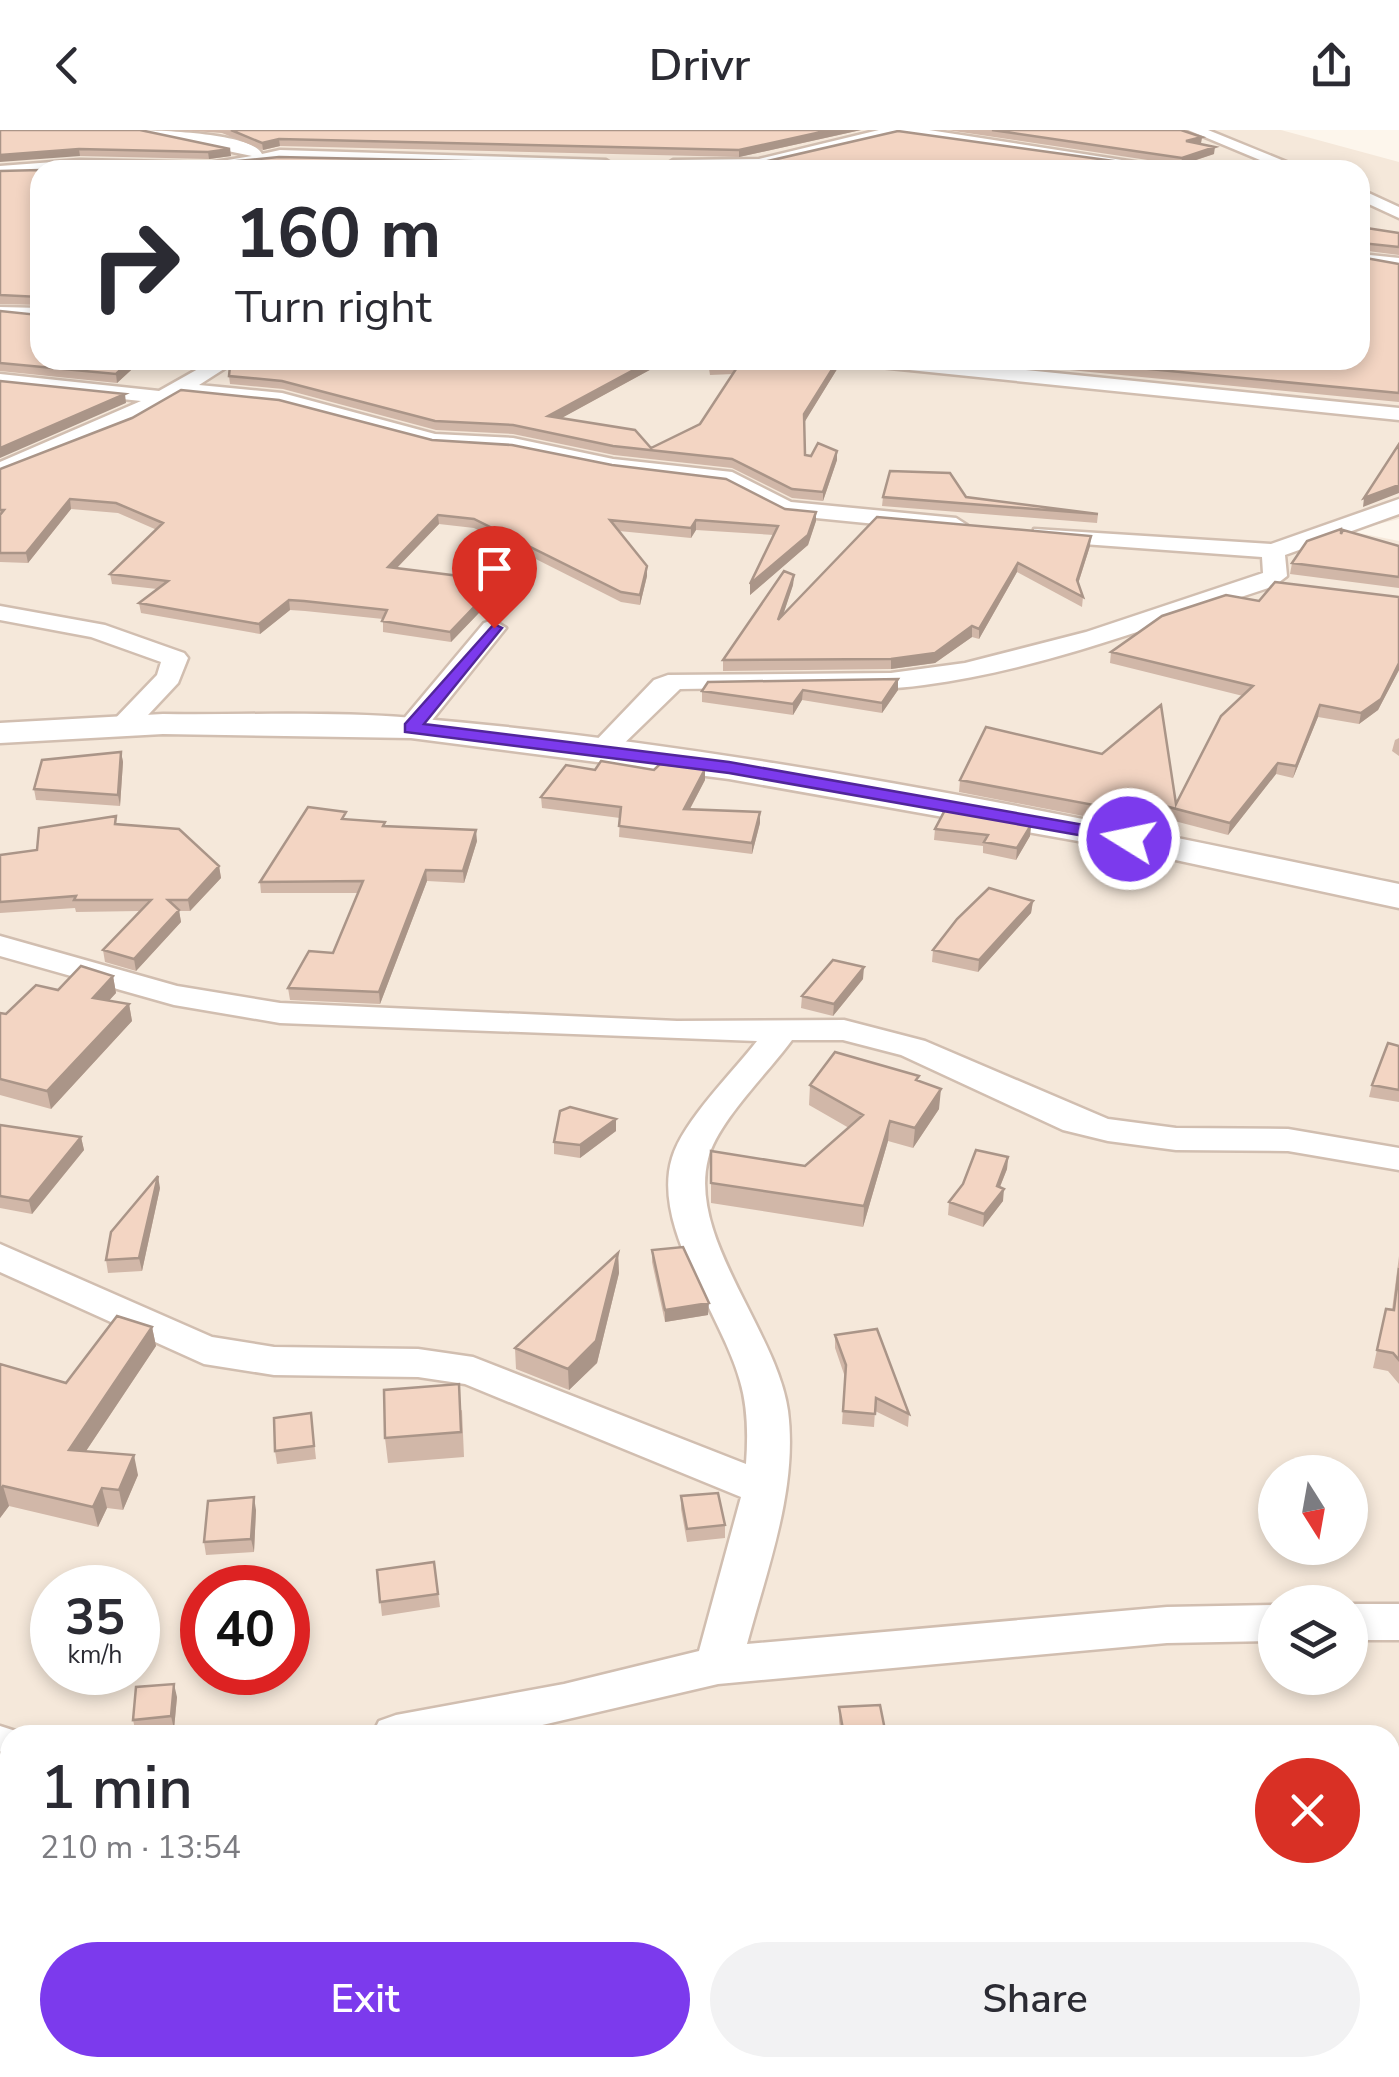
<!DOCTYPE html>
<html lang="en">
<head>
<meta charset="utf-8">
<style>
  :root { --surface:#fff; --page:#f2f2f3; --text:#2b2b33; --muted:#7c7c81; --accent:#7c3aed }
  body { margin:0; font-family:"Nunito Sans",sans-serif; background:var(--page); color:var(--text); height:100vh; display:flex; flex-direction:column; font-size:38px; white-space:nowrap }
  * { box-sizing:border-box; margin:0 }
  p { font-size:32px; color:var(--muted) }
  .icon { flex:none; width:55px; height:55px; fill:none; stroke:currentColor; stroke-width:2; stroke-linecap:round; stroke-linejoin:round }
  .map { position:relative; flex:1; overflow:hidden }
  .panel { position:absolute; left:0px; top:1595px; width:1400px; height:352px; display:flex; flex-direction:column; background:var(--surface); border-radius:30px 30px 0 0; box-shadow:0 5px 15px #0003 }
  .panel>* { flex:none }
  .hud { position:absolute; left:30px; top:30px; width:1340px; height:210px; border-radius:30px; box-shadow:0 5px 15px #0003; background:#fff; color:var(--text); overflow:hidden }
  .needle { width:65px; rotate:169deg }
  .buttons { position:absolute; left:1258px; top:1325px; display:grid; gap:20px }
  .buttons a { display:grid; place-items:center; width:110px; height:110px; border-radius:50%; background:var(--surface); box-shadow:0 5px 15px #0003; font-size:50px }
  .speed { position:absolute; left:30px; top:1435px; display:flex; gap:20px; font-size:50px; font-weight:700; text-align:center }
  .speed>* { display:grid; place-content:center; width:130px; height:130px; border-radius:50%; background:var(--surface); box-shadow:0 5px 15px #0003; line-height:1 }
  .speed small { font-size:25px; font-weight:400 }
  .speed .limit { border:15px solid #d22; background:#fff; color:#111 }
  .pin { position:absolute; display:grid; place-items:center; width:85px; height:85px; color:#fff; margin:-102px -42px; border-radius:50% 50% 50% 0; rotate:-45deg; box-shadow:0 0 10px #0007 }
  .pin .icon { rotate:45deg }
  .me { position:absolute; width:110px; margin:-55px; rotate:280deg; stroke-linejoin:round; filter:drop-shadow(0 0 8px #0008) }
  .turn { display:flex; align-items:center; gap:35px; height:210px; padding:0 40px; font-size:45px }
  .turn .icon { width:130px; height:130px; stroke-width:2.5 }
  .turn b { display:block; font-size:70px; line-height:85px }
  .round { display:grid; place-items:center; flex:none; width:105px; height:105px; border-radius:52px; background:var(--page) }
  .overview { display:flex; align-items:center; justify-content:space-between; height:170px; padding:0 40px }
  h1 { font-size:60px; font-weight:600; line-height:75px }
  .primary-button { display:flex; gap:20px; margin-top:auto; padding:20px 40px }
  .primary-button a { flex:1; height:115px; border-radius:60px; background:var(--accent); color:#fff; font-size:40px; font-weight:600; line-height:115px; text-align:center }
  .primary-button a+a { background:var(--page); color:var(--text) }
  header { display:flex; justify-content:space-between; align-items:center; height:130px; padding:0 40px; background:var(--surface); font-size:45px; font-weight:600 }
  .map>svg:first-child { display:block }
  .residential { fill:#f5e8da; fill-rule:evenodd }
  .lines { fill:none; stroke-linecap:round; stroke-linejoin:round }
  .minor-casing { stroke:#d1beb0; stroke-width:5 }
  .tertiary-casing { stroke:#d1beb0; stroke-width:5 }
  .minor { fill:#fff; fill-rule:evenodd }
  .tertiary { fill:#fff; fill-rule:evenodd }
  .wall { fill:#d1b7a8 }
  .shaded-wall { fill:#aa9588 }
  .building { fill:#f3d5c3; stroke:#aa9588; stroke-width:2.5 }
  .route { fill:#7c3aed; stroke:#51269a; stroke-width:2.5 }
</style>
</head>
<body>
<header><svg class="icon" aria-label="back" viewBox="0 0 24 24"><path d="M15 5l-7 7 7 7"/></svg>Drivr<svg class="icon" aria-label="share" viewBox="0 0 24 24"><path d="M12 15V3M7 8l5-5 5 5M5 13v7h14v-7"/></svg></header>
<div class="map">
<svg width="1399" height="1947" viewBox="0 0 1399 1947">
  <rect width="100%" height="100%" fill="#fdf6ec"/>
  <path class="residential" d="M0 0H1281L1399 32V389L1349 401 1399 411V1947H0ZM40 40H1360V230H40ZM1275 1342H1350V1418H1275ZM52 1458H138V1542H52ZM202 1458H288V1542H202ZM1275 1472H1350V1548H1275ZM10 1605H1390V1938H10Z"/>
  <g class="lines">
    <g class="minor-casing">
      <path id="minor" d="M126 0C152 0 252 2 262 24L280 20 606 30 614 35 606 40 280 30 223 40H40L0 46V36L80 30 209 33 252 26Z
        M879 0H929L1186 40H1146L898 4 759 39 673 40 665 35 673 30 759 29Z
        M1188 0H1208L1306 40H1284Z
        M1360 59 1399 77V88L1360 70Z
        M1360 124 1399 128V138L1360 134Z
        M0 177 40 178V190L0 189Z
        M214 230H238L199 255 282 263 435 304 513 308 613 329 732 342 791 372 956 388 967 395 956 402 786 385 727 355 613 341 513 320 434 316 281 275 181 265 132 293 0 347V332L141 271 0 256V244L159 261Z
        M860 230H927L1399 278V290L870 236Z
        M1399 369V384L1285 425 1287 446 1274 456C1159 493 1045 539 924 555 843 566 761 556 680 559L609 628H589L585 622 654 550 668 545 891 543 965 533 1086 502 1263 443 1262 427 1042 411 1034 409V399L1271 414Z
        M0 476 105 495 184 523 188 528 178 553 133 601H113L109 595 157 545 161 532 91 507 0 490Z
        M493 490 506 498 502 503 421 604H401L397 598 401 592 484 493Z
        M0 806 177 856 280 873 677 891 844 890 925 911 1108 989 1176 998 1288 999 1399 1018V1040L1288 1021 1176 1020 1108 1011 1063 1000 901 925 843 910H792C769 942 717 992 708 1029 688 1109 777 1201 788 1281 798 1359 767 1439 747 1514L1167 1477 1275 1475V1511L1167 1513 718 1554 499 1605H372L379 1591 396 1585 564 1554 699 1521 741 1367 465 1254 418 1247 274 1245 204 1234 0 1142V1114L212 1207 274 1217 418 1219 473 1227 746 1334C748 1306 748 1278 740 1251 722 1185 651 1097 672 1028 683 991 733 942 757 911L280 893 174 875 0 826Z
        M1350 1474H1399V1510H1350Z
        M0 1596 28 1605H10V1637L0 1636Z
        M0 1717 10 1720V1771L0 1767Z
        M345 1938H408L412 1947H349Z"/>
    </g>
    <g class="tertiary-casing">
      <path id="tertiary" d="M163 584C246 585 331 581 413 588 745 616 1074 686 1399 754V778L1129 720 729 649 411 608 163 604 0 613V593Z"/>
    </g>
    <use href="#minor" class="minor"/>
    <use href="#tertiary" class="tertiary"/>
  </g>
  <path class="wall" d="M0 0 230 19 231 26 209 29 80 26Z
    M179 0H861L739 27 280 16 263 20 222 3Z
    M947 0H1181L1202 7 1201 13 1199 14 1214 24 1181 35Z
    M40 40V175L0 174V41Z
    M1360 97 1399 103V125L1360 120V122Z
    M1399 134V272L966 230H1360Z
    M0 181 40 230H142L117 253 0 241Z
    M239 230H668L561 288 651 318 700 294 733 244 710 245 708 232 687 230H860V239L839 236 804 292 805 325 837 330 823 371 792 368 732 338 614 325 513 304 436 300 283 259 230 254 229 246Z
    M432 310 785 379 816 391 808 415 750 465V454L774 405 696 400 691 408 619 401 647 446 640 475 621 472 474 398 439 394 397 438 499 451 500 461 451 512 383 502V489L305 481 290 480 260 504 141 483 139 473 157 459 112 454 110 444 157 400 118 383 71 379 28 433 0 432V339Z
    M883 367H966L1098 384 1097 393 882 376Z
    M1341 404 1399 416V458L1290 444 1292 433Z
    M1090 416 1078 454 1083 467 1082 477 1017 442 979 509 972 507 935 533 891 539 723 541V530L794 445 793 455 783 485Z
    M1399 467V540L1378 580 1359 594 1318 587 1293 648 1276 644 1228 705 1140 682 1130 695 959 662 960 650 986 597 1176 674 1243 566 1110 533 1111 522 1259 471Z
    M898 560 882 583 802 570 793 585 702 572V561Z
    M1399 608V626L1392 621 1395 610Z
    M121 622 123 632 120 676 36 670 34 659Z
    M595 640 705 650 690 679 760 693 752 724 619 707 620 688 542 678 541 667Z
    M347 689 385 692V696L477 711 464 753 427 751 380 874 290 870 288 858 333 823 358 763H261L260 752Z
    M117 695 219 736 221 748 190 781H179L181 792 136 841 105 832 103 820 139 781 76 782 75 778 0 783V725L37 720Z
    M1031 695 1030 706 1016 730 983 723V716L934 710 935 699Z
    M1033 771 1031 783 978 842 932 832 933 820Z
    M113 846 116 863 109 870 129 874 132 891 51 979 0 965V883L6 884 58 860Z
    M863 849 833 886 801 878 802 866Z
    M1399 916V972L1369 967 1372 955Z
    M919 952 939 979 913 1018 888 1011 863 1097 711 1073V1021L805 1036 849 998 809 975 810 955Z
    M0 995 81 1007 84 1020 32 1084 0 1078Z
    M616 1001 580 1028 554 1024V1012Z
    M1008 1027 1007 1039 1000 1057 1003 1071 983 1097 948 1085 949 1072Z
    M160 1058 142 1141 108 1143 106 1130Z
    M652 1120 708 1185 665 1192 652 1132Z
    M618 1123 619 1143 597 1233 569 1260 516 1239 515 1218Z
    M1399 1126V1254L1388 1241 1373 1238 1386 1179 1392 1180Z
    M152 1197 156 1216 86 1321 138 1345 123 1380 107 1378 98 1397 9 1376 0 1388V1234L66 1253Z
    M835 1205 909 1284 908 1297 875 1281 874 1297 842 1294 845 1247 835 1218Z
    M462 1280 464 1327 388 1333 385 1308Z
    M311 1283 316 1329 277 1334 275 1321Z
    M681 1366 725 1395V1408L687 1412 681 1379Z
    M256 1380 254 1422 206 1425 204 1412Z
    M434 1432 440 1477 382 1486 377 1440Z
    M177 1567 174 1599 136 1603 133 1590Z
    M839 1577 886 1605H841L839 1591Z
    M10 1623V1696L0 1690V1624Z
    M10 1867V1928L0 1915V1874Z
    M17 1938H112L104 1947H25Z"/>
  <path class="shaded-wall" d="M830 0H861L739 27V20Z
    M1202 7 1201 13 1185 18 1186 11Z
    M279 9 280 16 263 20 262 13Z
    M1215 17 1214 24 1181 35 1182 28Z
    M79 19 80 26 0 32V25Z
    M230 19 231 26 209 29 208 22Z
    M131 230H142L117 253 116 244Z
    M652 230H668L549 295 548 286Z
    M838 230H839V236L804 293V284Z
    M125 264 126 273 0 328V318Z
    M837 321V330L823 371V362Z
    M1399 355V363L1363 377 1364 368Z
    M70 369 71 379 28 433 26 423Z
    M816 382V391L808 415 750 465V454Z
    M438 385 439 394 388 447V437Z
    M696 390V400L691 408V398Z
    M1091 406 1090 416 1076 460 1077 450Z
    M1018 433 1017 442 979 509V499Z
    M647 436V446L640 475V465Z
    M794 445 793 455 778 500V490Z
    M499 451 500 461 451 512 450 502Z
    M289 470 290 480 260 504 259 494Z
    M972 496V507L935 533 891 539V529Z
    M1399 533V540L1378 580 1359 594 1361 583Z
    M898 549V560L882 583V573Z
    M803 560 802 570 793 585V574Z
    M1320 575 1318 587 1293 648 1296 636Z
    M121 622 123 632 120 676 118 665Z
    M1278 633 1276 644 1228 705 1230 693Z
    M705 639V650L684 690V679Z
    M1142 670 1140 682 1130 695 1131 682Z
    M760 682V693L752 724V713Z
    M1031 695 1030 706 1016 730 1017 718Z
    M476 700 477 711 464 753 463 741Z
    M219 736 221 748 190 781 188 770Z
    M426 740 427 751 380 874 379 862Z
    M1033 771 1031 783 978 842 979 830Z
    M179 780 181 792 136 841 134 829Z
    M864 837 863 849 833 886 834 874Z
    M113 846 116 863 96 885 93 868Z
    M129 874 132 891 51 979 47 961Z
    M941 959 939 979 913 1018 915 998Z
    M616 989V1001L580 1028V1015Z
    M890 991 888 1011 863 1097 864 1076Z
    M81 1007 84 1020 32 1084 29 1071Z
    M1008 1027 1007 1039 995 1069 997 1056Z
    M158 1046 160 1058 142 1141 139 1128Z
    M1004 1059 1003 1071 983 1097 984 1084Z
    M618 1123 619 1143 597 1233 569 1260 568 1239Z
    M709 1173 708 1185 665 1192V1180Z
    M152 1197 156 1216 74 1339 69 1320Z
    M134 1325 138 1345 123 1380 119 1360Z
    M3 1356 9 1376 0 1388V1360Z
    M102 1358 107 1378 98 1397 93 1377Z
    M254 1367 256 1380 254 1422 251 1409Z
    M174 1554 177 1567 174 1599 171 1586Z
    M88 1938H112L104 1947H80Z"/>
  <path class="building" d="M0 0H140L230 19 208 22 79 19 0 25Z
    M231 0H830L739 20 279 9 262 13Z
    M992 0H1181L1202 7 1186 11 1215 17 1182 28Z
    M898 1 1157 37 1146 40H60L174 37 279 27 742 37Z
    M40 40V167L0 165V41Z
    M1360 97 1399 103V117L1362 113 1360 118Z
    M1360 127 1399 134V263L1055 230H1360Z
    M40 175V230H131L116 244 0 233V181L38 185Z
    M239 230H652L548 286 635 300 651 318 700 294 738 236H710L709 230H838L804 284 805 325 811 326 818 313 837 321 823 362 792 359 732 329 613 316 513 295 435 291 282 251 229 246 230 236Z
    M0 251 125 264 0 318Z
    M181 260 279 270 432 310 512 315 612 335 726 349 785 379 816 382 808 405 750 454 778 396 696 390 691 398 610 390 647 436 640 465 621 462 474 389 438 385 388 437 499 451 450 502 382 491 387 480 304 471 289 470 259 494 139 473 168 451 110 444 163 393 116 373 70 369 26 423H0V385L4 380H0V339L132 288Z
    M1399 314V355L1364 368Z
    M890 341 950 343 966 367 1098 384 883 367Z
    M877 387 1091 406 1077 450 1083 467 1018 433 979 499 972 496 935 523 891 529 723 530 784 441 794 445 778 490Z
    M1341 399V404L1343 400 1399 416V447L1292 433 1307 411Z
    M1275 452 1399 467V533L1381 569 1361 583 1320 575 1296 636 1278 633 1230 693 1142 670 1131 682 960 650 986 597 1102 624 1161 575 1176 674 1221 586 1253 556 1111 522 1162 486 1226 465 1259 471Z
    M898 549 882 573 803 560 793 574 702 561 708 552Z
    M121 622 118 665 34 659 42 630Z
    M601 631 654 640 660 634 705 639 684 679 760 682 752 713 619 696 621 677 541 667 566 635 595 640Z
    M308 677 346 682 342 689 385 692 383 696 476 700 463 741 426 740 379 862 288 858 309 821 333 823 363 751 260 752Z
    M945 680 1031 695 1017 718 984 712 988 705 935 699Z
    M116 686 115 694 179 699 219 736 188 770H168L179 780 134 829 103 820 151 770H74L76 766 0 772V725L37 720 39 698Z
    M989 758 1033 771 979 830 933 820 957 789Z
    M833 830 864 837 834 874 802 866Z
    M81 836 113 846 93 868 129 874 47 961 0 949V883L6 884 36 855 58 860Z
    M1388 913 1399 916V960L1372 955Z
    M835 922 919 946 916 950 941 959 915 998 890 991 864 1076 711 1053V1021L805 1036 863 985 810 955Z
    M570 977 616 989 580 1015 554 1012 560 981Z
    M0 995 81 1007 29 1071 0 1066Z
    M976 1020 1008 1027 997 1056 1004 1059 984 1084 949 1072 963 1054Z
    M158 1046 139 1128 106 1130 111 1102Z
    M683 1117 709 1173 665 1180 652 1120Z
    M618 1123 596 1211 568 1239 515 1218Z
    M1399 1138V1230L1393 1223 1377 1220 1386 1179 1394 1180Z
    M117 1186 152 1197 69 1320 134 1325 119 1360 102 1358 93 1377 3 1356 0 1360V1234L66 1253Z
    M877 1199 909 1284 876 1268 875 1284 843 1281 846 1235 835 1205Z
    M459 1254 461 1302 385 1308 384 1260Z
    M311 1283 314 1316 275 1321 274 1288Z
    M718 1363 725 1395 687 1399 681 1366Z
    M254 1367 251 1409 204 1412 208 1371Z
    M434 1432 438 1464 380 1472 377 1440Z
    M174 1554 171 1586 133 1590 136 1557Z
    M880 1575 886 1605H844L839 1577Z
    M4 1619 10 1623V1674L0 1668V1624Z
    M10 1867V1917L0 1903V1874Z
    M35 1938H88L80 1947H50Z"/>
  <path class="route" d="M494 494 502 498 424 594 729 632 1129 703 1139 709 1129 714 729 643 405 602V594Z"/>
</svg>
<div class="buttons">
<a><svg class="needle" viewBox="-14 -14 28 28"><path d="M0-13l5 13h-10z" fill="#e53935"/><path d="M0 13l5-13h-10z" fill="#7c7c81"/></svg></a>
<a><svg class="icon" aria-label="layers" viewBox="0 0 24 24"><path d="M12 4l9 5-9 5-9-5zM3 14l9 5 9-5"/></svg></a>
</div>
<div class="speed"><div>35<small>km/h</small></div><div class="limit">40</div></div>
<div class="pin" style="left:494px;top:498px;background:#d93025"><svg class="icon" aria-label="arrive" viewBox="0 0 24 24"><path d="M6 21V4h12l-3 4 3 4H6"/></svg></div>
<svg class="me" style="left:1129px;top:709px" viewBox="-20 -20 40 40"><circle r="17" fill="#7c3aed" stroke="#fff" stroke-width="3"/><path d="M0-11L8 9 0 5-8 9z" fill="#fff"/></svg>
<div class="hud">
<div class="turn"><svg class="icon" aria-label="right" viewBox="0 0 24 24"><path d="M7 20v-9h11M14 6l5 5-5 5"/></svg><div><b>160 m</b>Turn right</div></div>
</div>
<section class="panel">
<div class="overview"><div><h1>1 min</h1><p>210 m · 13:54</p></div><a class="round" style="background:#d93025;color:#fff"><svg class="icon" aria-label="close" viewBox="0 0 24 24"><path d="M6 6l12 12M18 6L6 18"/></svg></a></div>
<div class="primary-button"><a>Exit</a><a>Share</a></div>
</section>
</div>
</body>
</html>
